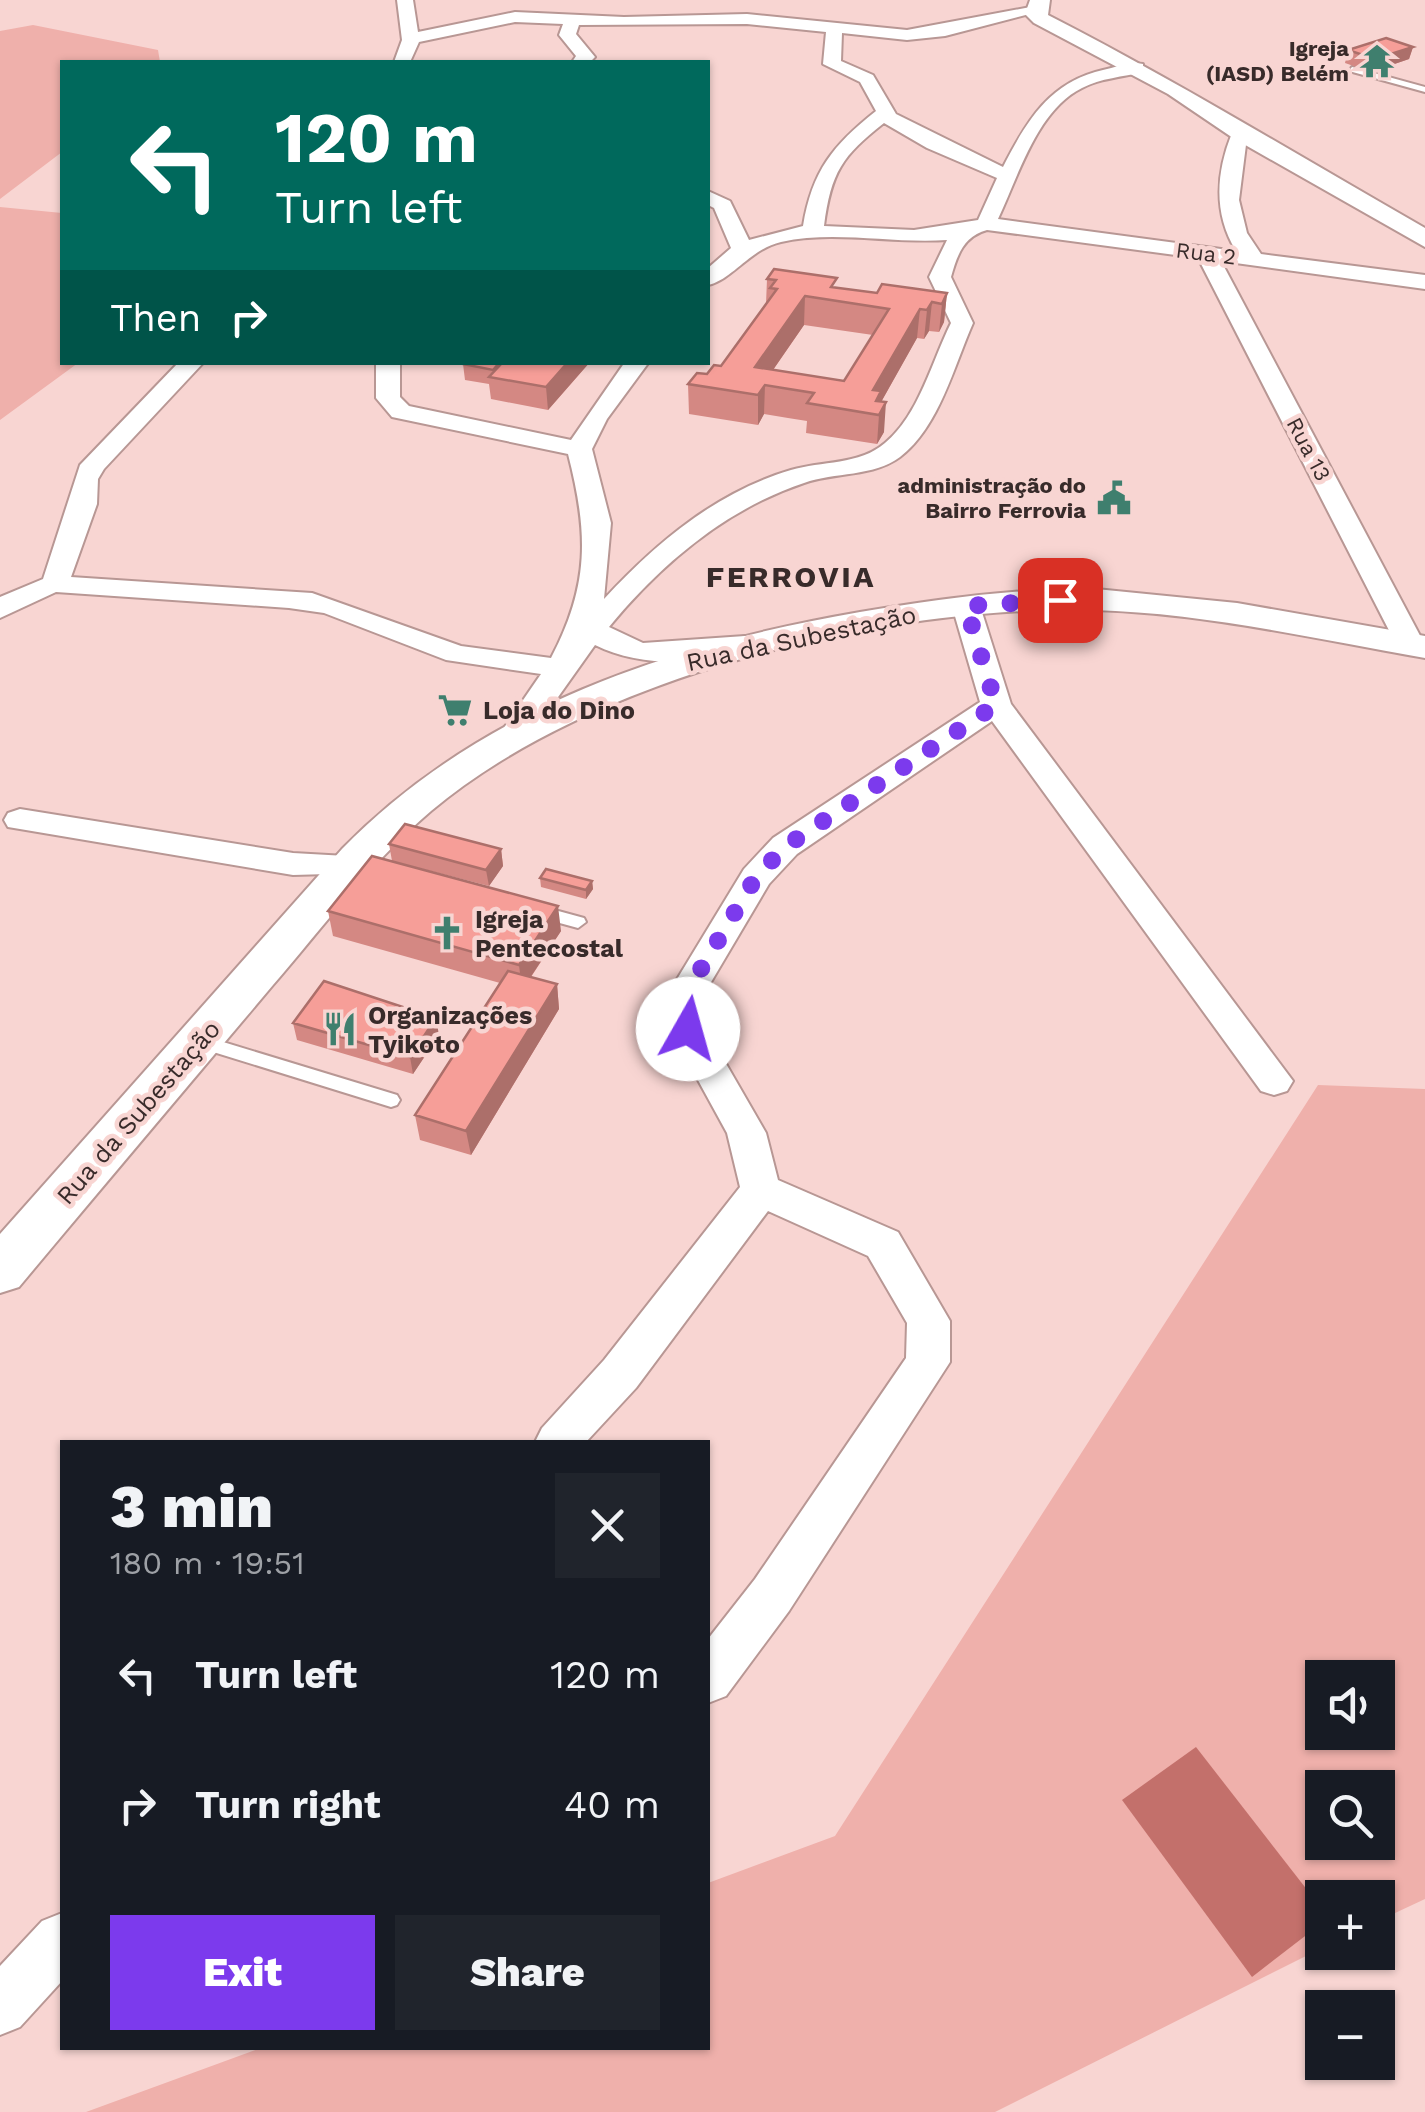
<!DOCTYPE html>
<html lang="en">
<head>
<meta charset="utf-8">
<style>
  :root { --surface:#171b24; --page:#20242c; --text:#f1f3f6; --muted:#9ea1a6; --accent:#7c3aed }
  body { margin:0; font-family:"Work Sans",sans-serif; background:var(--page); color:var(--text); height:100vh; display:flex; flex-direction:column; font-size:38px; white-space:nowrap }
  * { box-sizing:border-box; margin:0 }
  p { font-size:32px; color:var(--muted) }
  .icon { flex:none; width:55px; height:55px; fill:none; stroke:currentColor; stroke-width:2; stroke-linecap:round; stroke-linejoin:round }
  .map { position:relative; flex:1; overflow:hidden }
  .details { position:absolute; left:60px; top:1440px; width:650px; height:610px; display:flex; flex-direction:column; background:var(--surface); border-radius:0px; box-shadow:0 2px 8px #0004 }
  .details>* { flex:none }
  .guide { position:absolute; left:60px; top:60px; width:650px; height:305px; border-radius:0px; box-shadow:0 2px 8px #0004; background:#00695c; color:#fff; overflow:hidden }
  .tools { position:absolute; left:1305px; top:1660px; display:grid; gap:20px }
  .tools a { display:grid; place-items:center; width:90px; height:90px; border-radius:0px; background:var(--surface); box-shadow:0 2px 8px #0004; font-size:50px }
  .pin { position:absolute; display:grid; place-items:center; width:85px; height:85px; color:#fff; margin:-42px; border-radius:20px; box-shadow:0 5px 15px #0006 }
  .me { position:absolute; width:110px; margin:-55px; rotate:7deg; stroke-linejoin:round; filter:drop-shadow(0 0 8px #0008) }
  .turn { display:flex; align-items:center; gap:35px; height:210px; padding:0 50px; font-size:45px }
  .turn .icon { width:130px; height:130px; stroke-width:2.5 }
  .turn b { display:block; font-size:70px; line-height:85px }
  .then { display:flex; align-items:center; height:95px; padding:0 50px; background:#0003; gap:20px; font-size:38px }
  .round { display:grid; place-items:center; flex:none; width:105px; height:105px; border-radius:0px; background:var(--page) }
  .head { display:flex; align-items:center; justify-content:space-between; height:170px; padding:0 50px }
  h1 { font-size:60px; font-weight:800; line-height:75px }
  .primary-button { display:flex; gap:20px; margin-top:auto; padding:20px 50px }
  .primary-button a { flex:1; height:115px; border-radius:0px; background:var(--accent); color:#fff; font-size:40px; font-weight:800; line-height:115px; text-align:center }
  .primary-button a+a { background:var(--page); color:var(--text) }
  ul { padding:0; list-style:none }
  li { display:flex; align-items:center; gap:30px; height:130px; padding:0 50px }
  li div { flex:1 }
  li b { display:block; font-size:38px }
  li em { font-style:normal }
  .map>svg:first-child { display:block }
  .green { fill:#efb0ab; fill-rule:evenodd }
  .water { fill:#c3706b }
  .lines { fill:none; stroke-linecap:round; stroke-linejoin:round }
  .service-casing { stroke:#b89794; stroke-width:4 }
  .minor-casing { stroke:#b89794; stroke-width:4 }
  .tertiary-casing { stroke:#b89794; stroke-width:4 }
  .service { fill:#fff; fill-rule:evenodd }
  .minor { fill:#fff; fill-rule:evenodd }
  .tertiary { fill:#fff; fill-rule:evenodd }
  .wall { fill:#d48883; fill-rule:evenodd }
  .shaded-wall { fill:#ac6f6a }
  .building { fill:#f69e98; stroke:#ac6f6a; stroke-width:2.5; fill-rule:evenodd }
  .route { stroke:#7c3aed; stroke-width:18; stroke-dasharray:0 32.4 }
  .labels { text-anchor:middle; stroke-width:9; stroke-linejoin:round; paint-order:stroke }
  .far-poi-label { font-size:22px; font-weight:bold; fill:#382b2a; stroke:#f8d5d2; text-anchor:end }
  .far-street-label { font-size:22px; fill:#382b2a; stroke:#f8d5d2 }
  .street-label { font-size:25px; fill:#382b2a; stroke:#f8d5d2 }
  .poi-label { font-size:25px; font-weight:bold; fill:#382b2a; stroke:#f8d5d2; text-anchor:start }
  .far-district-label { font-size:30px; font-weight:bold; letter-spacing:2.5px; fill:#382b2a; stroke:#f8d5d2 }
</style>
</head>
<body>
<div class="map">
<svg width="1425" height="2112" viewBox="0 0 1425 2112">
  <rect width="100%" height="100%" fill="#f8d5d2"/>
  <path class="green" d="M33 25 158 50 160 62H62V152L0 199V31Z
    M0 207 62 213V362L78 363 0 420Z
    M1318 1085 1425 1089V1899L1378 1921V1898H1322V1948L995 2112H86L261 2048H708V1883L835 1836ZM1322 1678H1378V1732H1322ZM1322 1788H1378V1842H1322Z"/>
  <path class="water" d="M1196 1747 1322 1909V1923L1252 1977 1122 1800Z"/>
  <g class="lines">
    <g class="service-casing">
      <path id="service" d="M1352 67 1425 87V92L1349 71Z
        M540 906 584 918 586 922 578 928 534 916 532 912 534 908Z
        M200 1035 397 1095 400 1100 397 1105 391 1107 194 1046 191 1041Z"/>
    </g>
    <g class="minor-casing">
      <path id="minor" d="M397 0H413L418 32 515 12 624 17 747 14 907 30 1041 5V11L945 36 907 40 842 33 841 61 873 75 896 114 1003 167C1027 120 1050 82 1103 70 1116 67 1130 62 1143 64V72C1123 77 1101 78 1082 88 1037 110 1018 177 998 219L1236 251C1213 213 1216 173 1232 133L1248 129 1239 200 1247 233 1261 254 1425 275V289L1221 261 1425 645 1411 653 1396 644 1198 258 987 230C964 236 957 255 951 277L973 323C954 366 939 427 900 457 873 477 835 472 804 483 726 509 661 564 609 627L643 643 745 636 760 645 755 651C705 664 643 669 595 645L524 745H502L497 738 541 674 446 660 324 613 289 608 56 592 0 618V597L43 579 80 465 179 362H204L104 469 98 479 97 504 71 577 312 593 461 646 551 658C590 584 588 532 568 454L392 417 376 398V362H400V397L409 406 571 440 625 362H649L607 419 592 449 611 523 604 599C656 543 716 492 791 470 821 461 860 465 885 443 919 415 932 361 951 323L929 277 947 240C892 244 835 230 781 242 750 249 732 280 708 285V268L731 248 714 208 708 205V191L730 201 749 240 803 226C812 171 833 145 876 111L860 82 823 64 826 32 747 24 579 25 576 34 595 57 590 62H572L576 56 559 35 563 24 515 22 419 42 410 62H394L402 40ZM884 123 927 148 997 178 978 220 914 230 824 226C831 172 842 156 884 123Z
        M966 598 980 606 1011 704 1293 1081 1287 1091 1274 1095 1261 1091 992 721 797 854 769 884 704 994 706 1029 766 1133 778 1180 898 1232 950 1321V1362L789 1611 726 1696 708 1703V1639L755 1579 906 1358 907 1323 868 1256 768 1211 636 1388 586 1442H535L542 1428 604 1360 740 1187 727 1133 670 1029 668 994 744 869 773 838 980 702 952 606Z
        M20 809 293 853 364 857 369 865 364 873 293 875 8 827 4 820 8 813Z
        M62 1913V1981L20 2027 0 2035V1966L42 1921Z"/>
    </g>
    <g class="tertiary-casing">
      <path id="tertiary" d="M1030 0H1050L1048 15C1177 81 1299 156 1425 228V247L1233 138 1168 94 1034 23 1025 14Z
        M1096 589 1237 603 1425 636V658C1315 639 1205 613 1093 610 886 605 591 676 431 811 371 862 324 926 273 985 188 1086 103 1186 19 1287L0 1293V1234L342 849C481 707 669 645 860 612 938 599 1016 588 1096 589Z"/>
    </g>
    <use href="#service" class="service"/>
    <use href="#minor" class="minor"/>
    <use href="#tertiary" class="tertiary"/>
  </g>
  <path class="wall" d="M1413 47 1409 59 1371 72 1345 63 1348 50Z
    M767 279 877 293H947L944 322 939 332 929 331 924 339 917 338 881 402 884 432 877 444 806 433 807 421 788 418 764 414 758 425 689 414 688 384 721 366 766 304ZM804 325 873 335 844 381 773 370Z
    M590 362 548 410 491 399 489 384 465 380 463 364Z
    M389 844 501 849 503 866 489 886 392 861Z
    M540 878 592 881 593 889 586 899 541 887Z
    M328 911 561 931 531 977 557 984 559 1009 471 1155 420 1140 415 1115 500 983 333 936Z
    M293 1023 439 1035 413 1074 297 1040Z"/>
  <path class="shaded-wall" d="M1413 47 1409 59 1371 72 1375 59Z
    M947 293 944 322 939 332 942 304Z
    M805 296 804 325 755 396V367Z
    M932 302 929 331 924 339 927 310Z
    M920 309 917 338 880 404 879 415 873 390Z
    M568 362H590L548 410 546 387Z
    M765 385 764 414 758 425V395Z
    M886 402 884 432 877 444 879 415Z
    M501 849 503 866 489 886 486 870Z
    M592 881 593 889 586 899V890Z
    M558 906 561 931 522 990 519 965Z
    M557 984 559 1009 471 1155 466 1131Z
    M436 1018 439 1035 413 1074 410 1057Z"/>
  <path class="building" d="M1386 38 1413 47 1375 59 1348 50Z
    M774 269 837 278 831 287 877 293 882 284 947 293 942 304 932 302 927 310 920 309 873 390 881 391 876 401 886 402 879 415 807 403 814 393 789 389 765 385 758 395 688 384 697 373 707 374 714 365 721 366 777 289 770 288 776 280 767 279ZM805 296 889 309 844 381 755 367Z
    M465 362H500L493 370 463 364Z
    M503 362H568L546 387 489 377Z
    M405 824 501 849 486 870 389 844Z
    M372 856 558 906 519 965 328 911Z
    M546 869 592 881 586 890 540 878Z
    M508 971 557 984 466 1131 415 1115Z
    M324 981 436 1018 410 1057 293 1023Z"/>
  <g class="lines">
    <path class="route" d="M688 1029 686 994 756 877 786 846 996 705 966 606 1060 600"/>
  </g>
  <defs>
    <g id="temple-bare" transform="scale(2.7)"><path d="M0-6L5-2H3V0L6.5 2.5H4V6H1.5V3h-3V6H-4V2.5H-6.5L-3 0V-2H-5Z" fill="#3f7f6e" stroke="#f8d5d2" stroke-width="2.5" paint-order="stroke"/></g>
    <g id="civic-bare" transform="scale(2.7)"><path d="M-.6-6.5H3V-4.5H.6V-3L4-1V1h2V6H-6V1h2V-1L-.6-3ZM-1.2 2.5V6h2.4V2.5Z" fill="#3f7f6e" stroke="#f8d5d2" stroke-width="2.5" paint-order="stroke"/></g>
    <g id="supermarket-bare" transform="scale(2.7)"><path d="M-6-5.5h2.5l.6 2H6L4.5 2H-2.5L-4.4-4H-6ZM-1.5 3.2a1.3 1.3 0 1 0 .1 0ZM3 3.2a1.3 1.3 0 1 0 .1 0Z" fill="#3f7f6e" stroke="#f8d5d2" stroke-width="2.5" paint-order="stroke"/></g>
    <g id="church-bare" transform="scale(2.7)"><path d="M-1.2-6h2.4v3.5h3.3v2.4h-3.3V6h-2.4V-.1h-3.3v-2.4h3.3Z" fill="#3f7f6e" stroke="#f8d5d2" stroke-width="2.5" paint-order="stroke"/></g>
    <g id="restaurant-bare" transform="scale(2.7)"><path d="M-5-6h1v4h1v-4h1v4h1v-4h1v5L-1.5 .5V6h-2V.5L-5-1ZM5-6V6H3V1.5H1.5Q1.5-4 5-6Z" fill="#3f7f6e" stroke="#f8d5d2" stroke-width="2.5" paint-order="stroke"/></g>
  </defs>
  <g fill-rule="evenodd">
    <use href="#temple-bare" x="1377" y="61"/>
    <use href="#civic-bare" x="1114" y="498"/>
    <use href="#supermarket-bare" x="455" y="710"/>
    <use href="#church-bare" x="447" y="933"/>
    <use href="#restaurant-bare" x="340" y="1029"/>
  </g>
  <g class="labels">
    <g class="far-poi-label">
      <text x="1349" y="56">Igreja<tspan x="1349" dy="25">(IASD) Belém</tspan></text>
      <text x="1086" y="493">administração do<tspan x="1086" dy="25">Bairro Ferrovia</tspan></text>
    </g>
    <g class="far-street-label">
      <text transform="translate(1206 253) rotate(7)" y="8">Rua 2</text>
      <text transform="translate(1309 449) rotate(62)" y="8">Rua 13</text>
    </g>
    <g class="street-label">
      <text transform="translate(801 638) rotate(-12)" y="9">Rua da Subestação</text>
      <text transform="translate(138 1112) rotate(-49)" y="9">Rua da Subestação</text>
    </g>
    <g class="poi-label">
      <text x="483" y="719">Loja do Dino</text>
      <text x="475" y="928">Igreja<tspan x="475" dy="29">Pentecostal</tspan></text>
      <text x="368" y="1024">Organizações<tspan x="368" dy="29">Tyikoto</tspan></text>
    </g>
    <g class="far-district-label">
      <text x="791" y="587">FERROVIA</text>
    </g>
  </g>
</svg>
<div class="tools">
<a><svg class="icon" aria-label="sound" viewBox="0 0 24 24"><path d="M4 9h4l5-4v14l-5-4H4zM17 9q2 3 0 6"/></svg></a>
<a><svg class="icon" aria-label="search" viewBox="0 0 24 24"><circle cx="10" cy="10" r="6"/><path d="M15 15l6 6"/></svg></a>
<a>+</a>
<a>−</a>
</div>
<div class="pin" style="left:1060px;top:600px;background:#d93025"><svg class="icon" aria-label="arrive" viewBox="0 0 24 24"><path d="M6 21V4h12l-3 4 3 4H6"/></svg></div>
<svg class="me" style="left:688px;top:1029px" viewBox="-20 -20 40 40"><circle r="19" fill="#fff"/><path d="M0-13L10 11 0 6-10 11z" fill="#7c3aed"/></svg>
<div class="guide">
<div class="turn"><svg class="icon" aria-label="left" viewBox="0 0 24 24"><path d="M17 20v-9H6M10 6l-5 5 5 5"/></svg><div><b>120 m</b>Turn left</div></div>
<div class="then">Then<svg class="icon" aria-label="right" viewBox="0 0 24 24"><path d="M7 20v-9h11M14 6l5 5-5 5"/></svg></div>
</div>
<section class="details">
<div class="head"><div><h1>3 min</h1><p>180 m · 19:51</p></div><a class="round"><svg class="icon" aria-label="close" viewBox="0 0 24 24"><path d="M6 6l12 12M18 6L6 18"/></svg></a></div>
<ul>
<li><svg class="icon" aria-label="left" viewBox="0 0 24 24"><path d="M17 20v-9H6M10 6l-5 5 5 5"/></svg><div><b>Turn left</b></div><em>120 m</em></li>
<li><svg class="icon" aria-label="right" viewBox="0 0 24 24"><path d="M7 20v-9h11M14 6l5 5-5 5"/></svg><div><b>Turn right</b></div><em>40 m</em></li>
</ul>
<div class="primary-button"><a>Exit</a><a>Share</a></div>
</section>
</div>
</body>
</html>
